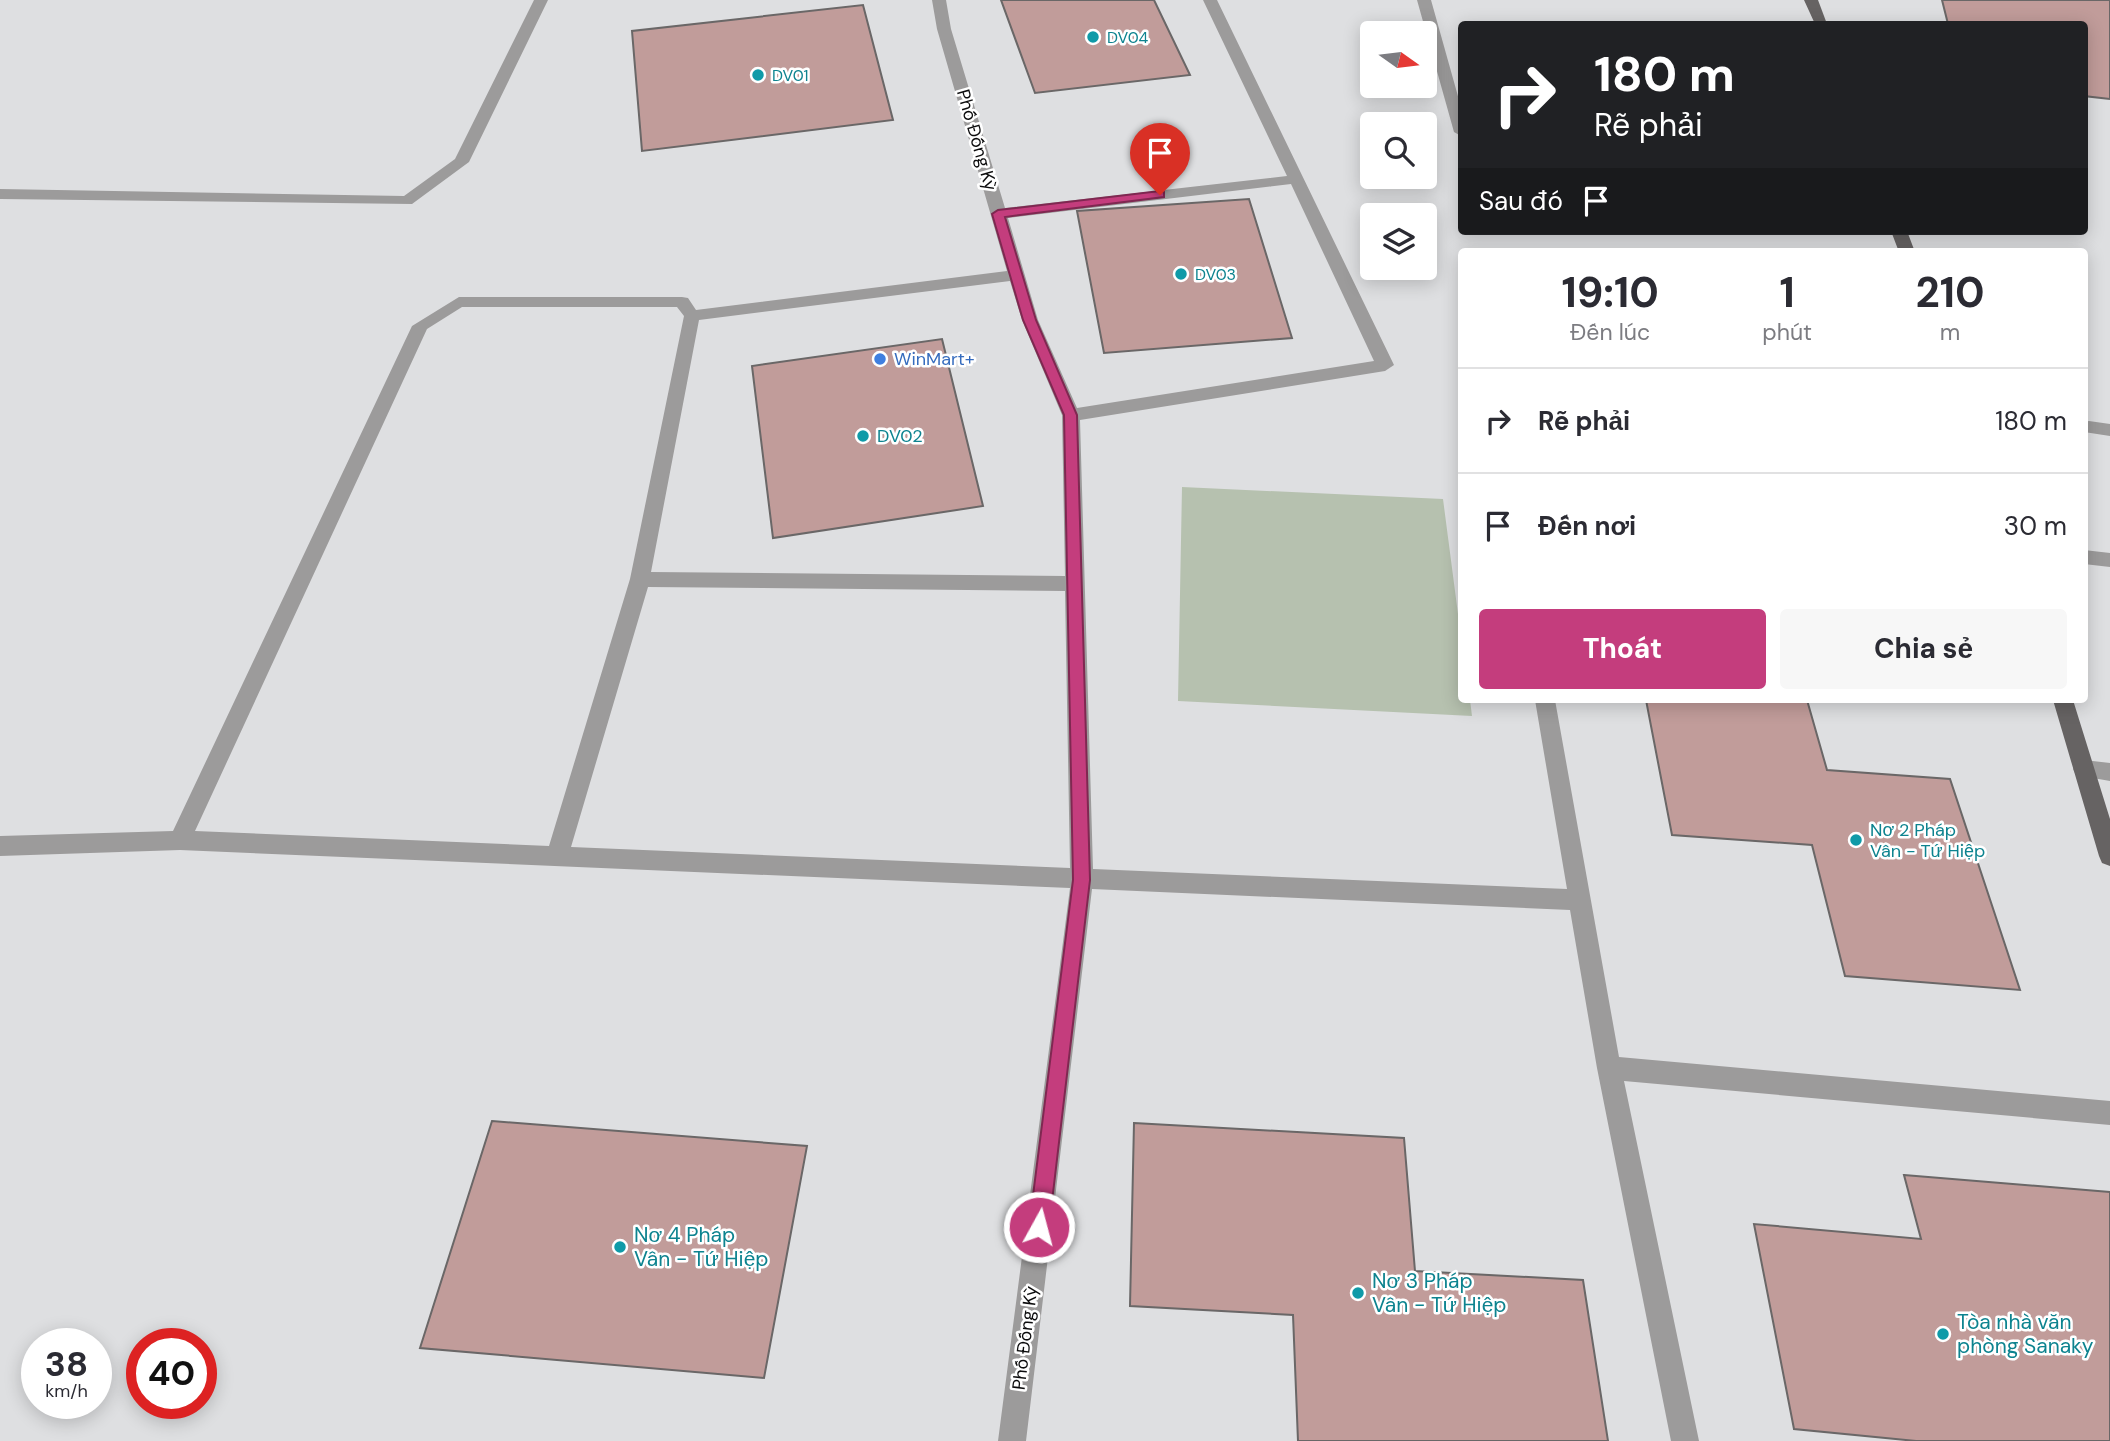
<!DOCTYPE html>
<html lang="vi">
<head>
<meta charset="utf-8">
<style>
  :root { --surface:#fff; --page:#f7f7f7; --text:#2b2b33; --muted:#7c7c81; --line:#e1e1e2; --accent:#c43d7d }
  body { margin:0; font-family:"DM Sans",sans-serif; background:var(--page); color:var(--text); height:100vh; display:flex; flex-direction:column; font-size:26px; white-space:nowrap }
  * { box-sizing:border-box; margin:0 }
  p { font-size:23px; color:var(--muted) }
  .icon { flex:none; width:38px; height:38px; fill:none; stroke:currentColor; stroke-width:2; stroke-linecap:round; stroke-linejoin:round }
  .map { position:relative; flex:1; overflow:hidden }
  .details { position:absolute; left:1458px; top:248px; width:630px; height:455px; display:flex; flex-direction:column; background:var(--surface); border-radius:7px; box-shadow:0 4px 18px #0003 }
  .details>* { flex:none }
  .top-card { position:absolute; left:1458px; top:21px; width:630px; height:214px; border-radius:7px; box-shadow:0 4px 18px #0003; background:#202124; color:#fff; overflow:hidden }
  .needle { width:46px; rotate:104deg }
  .controls { position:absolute; left:1360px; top:21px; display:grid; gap:14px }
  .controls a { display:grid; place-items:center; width:77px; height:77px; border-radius:7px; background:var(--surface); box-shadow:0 4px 18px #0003; font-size:35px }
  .speed { position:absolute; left:21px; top:1328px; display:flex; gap:14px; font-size:35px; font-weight:700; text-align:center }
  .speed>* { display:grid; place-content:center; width:91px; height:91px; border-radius:50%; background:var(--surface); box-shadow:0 4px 18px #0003; line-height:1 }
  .speed small { font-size:18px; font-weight:400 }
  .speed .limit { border:10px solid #d22; background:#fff; color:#111 }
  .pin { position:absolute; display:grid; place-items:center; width:60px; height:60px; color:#fff; margin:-72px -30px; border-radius:50% 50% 50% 0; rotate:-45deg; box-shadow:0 0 7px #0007 }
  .pin .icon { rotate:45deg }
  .me { position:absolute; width:77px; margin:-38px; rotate:7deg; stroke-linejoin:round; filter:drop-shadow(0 0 5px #0008) }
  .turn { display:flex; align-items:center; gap:24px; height:147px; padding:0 21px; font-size:32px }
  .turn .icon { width:91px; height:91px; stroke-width:2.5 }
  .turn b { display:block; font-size:49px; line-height:60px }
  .then { display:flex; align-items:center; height:66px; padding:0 21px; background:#0003; gap:14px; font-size:26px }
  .eta { display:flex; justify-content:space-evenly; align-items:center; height:119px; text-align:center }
  .eta b { font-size:42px; font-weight:700; line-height:49px }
  .action { display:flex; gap:14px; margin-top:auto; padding:14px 21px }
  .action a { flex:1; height:80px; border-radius:7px; background:var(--accent); color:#fff; font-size:28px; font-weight:700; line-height:80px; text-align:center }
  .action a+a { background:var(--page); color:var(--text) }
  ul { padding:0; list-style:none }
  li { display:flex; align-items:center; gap:21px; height:105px; padding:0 21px; border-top:2px solid var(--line) }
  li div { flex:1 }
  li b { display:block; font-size:26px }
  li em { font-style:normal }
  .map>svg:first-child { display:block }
  .green { fill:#b6c1af }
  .building { fill:#c19c9a; stroke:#6a6767; stroke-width:2 }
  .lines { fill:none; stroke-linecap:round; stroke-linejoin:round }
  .minor { fill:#9c9b9b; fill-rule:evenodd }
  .major { fill:#666363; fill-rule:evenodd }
  .route { fill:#c43d7d; stroke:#7f2851; stroke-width:2 }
  .culture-dot { fill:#0f9aa8; stroke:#fff; stroke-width:2.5 }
  .shop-dot { fill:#3f7fe0; stroke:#fff; stroke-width:2.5 }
  .labels { text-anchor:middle; stroke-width:5; stroke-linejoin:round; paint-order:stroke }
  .far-culture-label { font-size:16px; fill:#0d838f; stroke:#fff; text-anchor:start }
  .street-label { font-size:18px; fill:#0c0c0d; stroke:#fff }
  .shop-label { font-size:18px; fill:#366cbe; stroke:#fff; text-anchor:start }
  .culture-label { font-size:18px; fill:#0d838f; stroke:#fff; text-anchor:start }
  .near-culture-label { font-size:21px; fill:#0d838f; stroke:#fff; text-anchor:start }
</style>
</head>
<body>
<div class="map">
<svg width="2110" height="1441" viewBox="0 0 2110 1441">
  <rect width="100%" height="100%" fill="#dedfe1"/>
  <path class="green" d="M1182 487 1443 499 1461 637V700H1470L1472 716 1178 701Z"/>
  <path class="building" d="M1001 0H1154L1190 75 1035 93Z
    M1942 0H2110V99L2084 96V24H1948Z
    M863 5 893 120 642 151 632 31Z
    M1249 199 1292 338 1104 353 1077 211Z
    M942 339 983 506 773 538 752 366Z
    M1646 700H1807L1827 770 1950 779 2020 990 1845 976 1812 845 1672 835Z
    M492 1121 807 1146 764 1378 420 1348Z
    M1134 1123 1404 1138 1415 1271 1583 1280 1608 1441H1298L1293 1315 1130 1306Z
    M1904 1175 2110 1192V1441H1916L1794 1429 1754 1224 1921 1239Z"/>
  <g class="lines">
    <path class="minor" d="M534 0H548L469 162 412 204 0 199V189L404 196 455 159Z
      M932 0H946L951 29 1005 208 1287 176 1203 0H1217L1394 365 1385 371 1080 420 1093 869 1567 889 1535 700H1555L1619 1057 2110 1101V1125L1624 1081 1699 1441H1671L1597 1068 1570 910 1092 889 1026 1441H998L1070 888 180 850 0 856V836L173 831 412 326 459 297H682L688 298 696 310 1007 271 937 29ZM1291 184 1374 361 1077 408 1038 320 1008 218ZM1010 281 1022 320 1062 415 1065 576 651 572 699 320ZM462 307H677L684 316 630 579 549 846 195 831 427 329ZM648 587 1065 591 1070 868 571 847Z
      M1417 0H1431L1461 107V136L1454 132Z
      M2089 421 2110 424V436L2084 432V422Z
      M2084 550 2110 553V567L2084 564Z
      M2084 760 2110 763V781L2076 775 2073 769 2076 763Z"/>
    <path class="major" d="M1804 0H1818L1827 24H1815Z
      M1891 231H1907L1915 252H1899Z
      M2053 700H2073L2110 819V866L2102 863 2099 856Z"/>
  </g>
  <path class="route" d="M1160 191 1164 192V197L1005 217 1036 320 1077 415 1090 880 1049 1227 1046 1234 1039 1237 1032 1234 1029 1227 1073 880 1064 415 1023 320 992 214 998 210Z"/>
  <g class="culture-dot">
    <circle cx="1093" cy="37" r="7"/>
    <circle cx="758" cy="75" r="7"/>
    <circle cx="1181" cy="274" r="7"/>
    <circle cx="863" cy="436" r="7"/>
    <circle cx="1856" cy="840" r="7"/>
    <circle cx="620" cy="1247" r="7"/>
    <circle cx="1358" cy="1293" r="7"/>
    <circle cx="1943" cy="1334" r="7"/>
  </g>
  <circle class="shop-dot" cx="880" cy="359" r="7"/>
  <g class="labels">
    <g class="far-culture-label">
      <text x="1107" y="43">DV04</text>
      <text x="772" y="81">DV01</text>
      <text x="1195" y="280">DV03</text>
    </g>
    <g class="street-label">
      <text transform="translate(977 140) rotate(74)" y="6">Phố Đống Kỳ</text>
      <text transform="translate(1025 1338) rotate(-83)" y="6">Phố Đống Kỳ</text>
    </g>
    <g class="shop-label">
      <text x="894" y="365">WinMart+</text>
    </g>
    <g class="culture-label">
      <text x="877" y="442">DV02</text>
      <text x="1870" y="836">Nơ 2 Pháp<tspan x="1870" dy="21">Vân - Tứ Hiệp</tspan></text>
    </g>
    <g class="near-culture-label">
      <text x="634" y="1242">Nơ 4 Pháp<tspan x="634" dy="24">Vân - Tứ Hiệp</tspan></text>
      <text x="1372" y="1288">Nơ 3 Pháp<tspan x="1372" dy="24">Vân - Tứ Hiệp</tspan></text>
      <text x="1957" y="1329">Tòa nhà văn<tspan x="1957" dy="24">phòng Sanaky</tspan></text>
    </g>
  </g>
</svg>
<div class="controls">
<a><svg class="needle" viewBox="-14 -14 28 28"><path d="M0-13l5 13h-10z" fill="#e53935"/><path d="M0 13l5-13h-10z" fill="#7c7c81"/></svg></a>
<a><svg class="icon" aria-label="search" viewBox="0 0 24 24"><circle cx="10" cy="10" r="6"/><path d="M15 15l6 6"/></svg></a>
<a><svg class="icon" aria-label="layers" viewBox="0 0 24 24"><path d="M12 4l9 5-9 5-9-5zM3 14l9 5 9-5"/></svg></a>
</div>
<div class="speed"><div>38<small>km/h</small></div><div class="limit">40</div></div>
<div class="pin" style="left:1160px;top:195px;background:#d93025"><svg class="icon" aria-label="arrive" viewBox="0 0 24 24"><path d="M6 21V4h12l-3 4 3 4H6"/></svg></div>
<svg class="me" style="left:1039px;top:1227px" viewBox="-20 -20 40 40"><circle r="17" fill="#c43d7d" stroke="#fff" stroke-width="3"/><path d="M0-11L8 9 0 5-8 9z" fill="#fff"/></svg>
<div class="top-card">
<div class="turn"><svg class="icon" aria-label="right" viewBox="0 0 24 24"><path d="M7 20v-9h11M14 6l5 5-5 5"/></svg><div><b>180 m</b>Rẽ phải</div></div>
<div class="then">Sau đó<svg class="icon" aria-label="arrive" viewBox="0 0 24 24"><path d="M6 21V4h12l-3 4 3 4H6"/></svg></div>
</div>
<section class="details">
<div class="eta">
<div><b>19:10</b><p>Đến lúc</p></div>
<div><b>1</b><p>phút</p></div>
<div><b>210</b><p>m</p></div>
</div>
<ul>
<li><svg class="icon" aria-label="right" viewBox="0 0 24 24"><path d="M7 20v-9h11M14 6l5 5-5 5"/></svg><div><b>Rẽ phải</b></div><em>180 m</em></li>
<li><svg class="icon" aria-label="arrive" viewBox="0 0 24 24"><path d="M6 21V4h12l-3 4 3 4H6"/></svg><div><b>Đến nơi</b></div><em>30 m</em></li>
</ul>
<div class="action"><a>Thoát</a><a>Chia sẻ</a></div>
</section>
</div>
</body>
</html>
